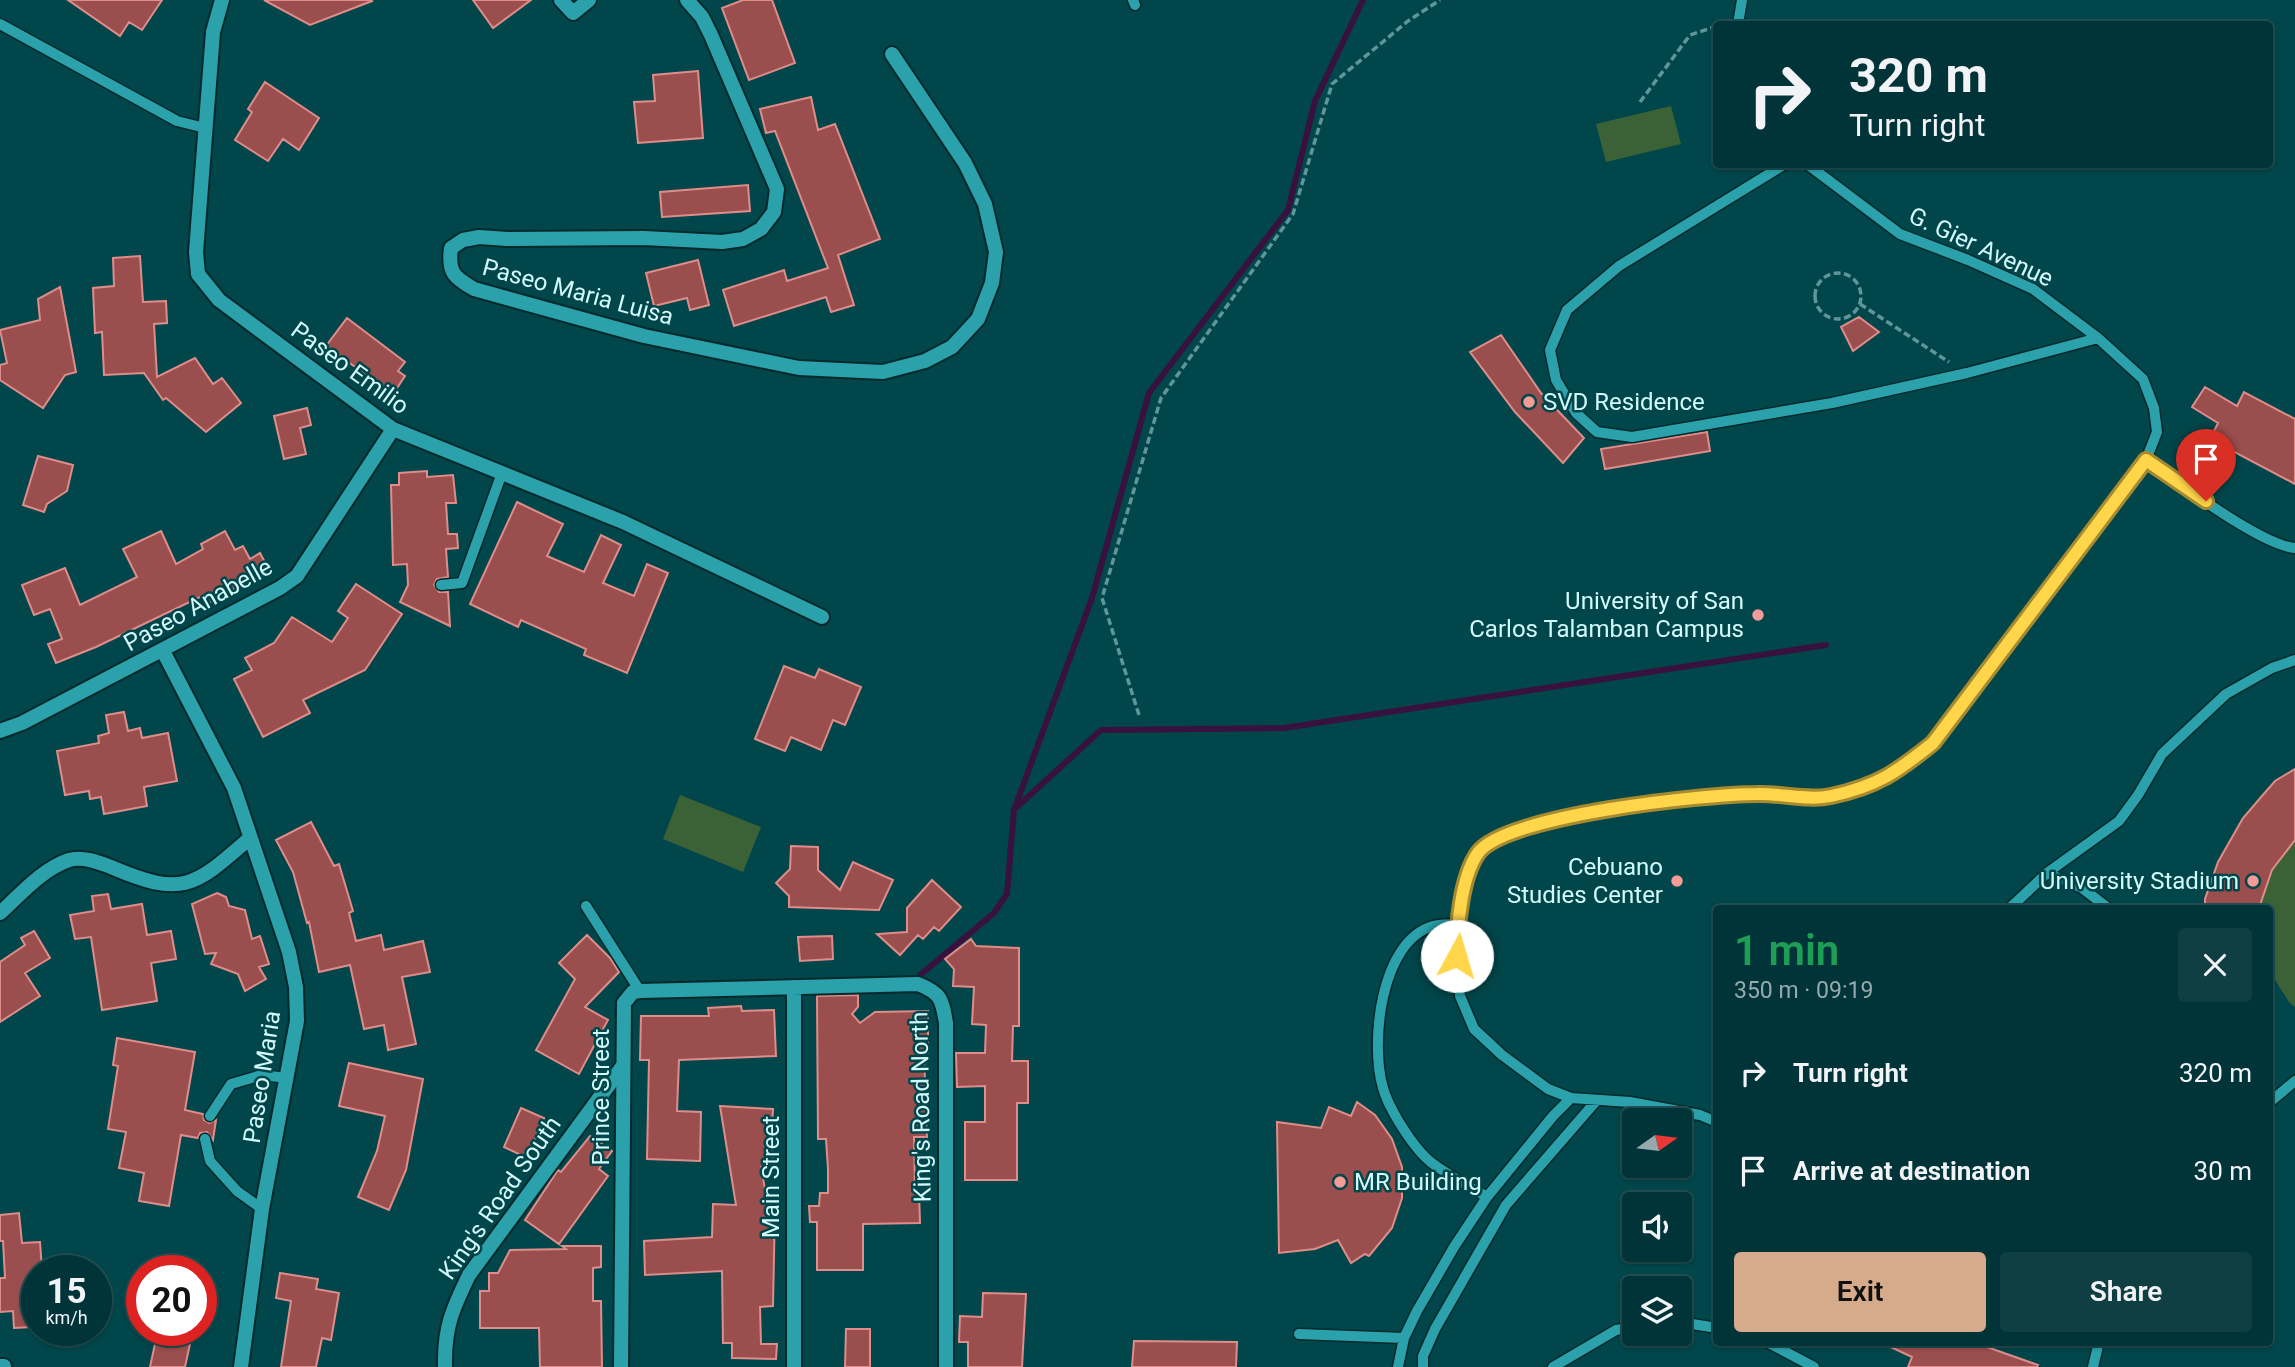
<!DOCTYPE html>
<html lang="en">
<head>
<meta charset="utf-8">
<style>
  :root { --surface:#013438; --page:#0f3f43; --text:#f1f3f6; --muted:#96aaae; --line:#234f53; --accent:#d6ab8b }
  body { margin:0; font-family:Roboto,sans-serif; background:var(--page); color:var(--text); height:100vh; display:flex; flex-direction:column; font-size:26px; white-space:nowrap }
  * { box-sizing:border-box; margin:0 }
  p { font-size:23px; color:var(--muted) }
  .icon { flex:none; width:38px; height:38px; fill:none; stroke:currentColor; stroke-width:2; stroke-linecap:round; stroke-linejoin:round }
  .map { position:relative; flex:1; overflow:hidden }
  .sheet { position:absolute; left:1713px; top:905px; width:560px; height:441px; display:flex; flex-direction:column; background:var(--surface); border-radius:7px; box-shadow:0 2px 5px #0004,0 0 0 2px var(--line) }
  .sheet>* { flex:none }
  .banner { position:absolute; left:1713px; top:21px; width:560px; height:147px; border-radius:7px; box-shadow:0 2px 5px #0004,0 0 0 2px var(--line); background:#013438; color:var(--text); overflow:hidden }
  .needle { width:46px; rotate:76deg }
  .fabs { position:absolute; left:1622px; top:1108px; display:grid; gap:14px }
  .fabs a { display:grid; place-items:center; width:70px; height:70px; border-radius:7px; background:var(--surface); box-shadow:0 2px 5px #0004,0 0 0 2px var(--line); font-size:35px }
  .speed { position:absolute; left:21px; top:1255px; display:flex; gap:14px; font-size:35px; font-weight:700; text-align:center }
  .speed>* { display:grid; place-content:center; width:91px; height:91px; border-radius:50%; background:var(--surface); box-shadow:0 2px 5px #0004,0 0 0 2px var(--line); line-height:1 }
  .speed small { font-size:18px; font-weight:400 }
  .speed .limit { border:10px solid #d22; background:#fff; color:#111 }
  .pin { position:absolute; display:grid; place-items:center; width:60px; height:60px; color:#fff; margin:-72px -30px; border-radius:50% 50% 50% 0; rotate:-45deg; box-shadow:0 0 7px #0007 }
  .pin .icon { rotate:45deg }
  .me { position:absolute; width:77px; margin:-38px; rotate:6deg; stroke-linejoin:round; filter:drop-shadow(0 0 5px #0008) }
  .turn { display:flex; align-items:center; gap:24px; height:147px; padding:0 21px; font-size:32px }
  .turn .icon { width:91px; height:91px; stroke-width:2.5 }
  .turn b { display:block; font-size:49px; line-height:60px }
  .round { display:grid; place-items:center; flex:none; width:74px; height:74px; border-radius:7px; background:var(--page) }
  .overview { display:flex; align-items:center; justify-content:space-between; height:119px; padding:0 21px }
  h1 { font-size:42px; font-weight:600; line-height:52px; color:#1e9e55 }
  .cta { display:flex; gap:14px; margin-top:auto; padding:14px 21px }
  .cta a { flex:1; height:80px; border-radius:7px; background:var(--accent); color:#111; font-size:28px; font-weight:600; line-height:80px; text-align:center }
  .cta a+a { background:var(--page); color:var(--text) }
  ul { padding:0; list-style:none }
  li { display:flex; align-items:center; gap:21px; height:98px; padding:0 21px }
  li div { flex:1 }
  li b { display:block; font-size:26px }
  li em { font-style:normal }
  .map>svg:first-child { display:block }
  .green { fill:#3a6236 }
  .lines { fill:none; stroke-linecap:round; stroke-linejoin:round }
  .stream { stroke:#39113f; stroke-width:6 }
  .building { fill:#9a4e4d; stroke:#df8d8a; stroke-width:2 }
  .service-casing { stroke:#052a2c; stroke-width:13 }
  .minor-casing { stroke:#052a2c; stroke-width:18 }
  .path { stroke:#5f969a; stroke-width:3.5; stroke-dasharray:7 3.5; stroke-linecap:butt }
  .service { stroke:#2ba2ab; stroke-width:10 }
  .minor { stroke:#2ba2ab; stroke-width:14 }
  .route-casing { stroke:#a68a30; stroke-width:18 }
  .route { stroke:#ffd54a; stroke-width:12 }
  .poi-dot { fill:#f59b98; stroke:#01464a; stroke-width:2.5 }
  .labels { text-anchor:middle; stroke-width:5; stroke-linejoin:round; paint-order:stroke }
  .street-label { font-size:24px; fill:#d3fafd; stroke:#01464a }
  .poi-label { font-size:24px; fill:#d3fafd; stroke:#01464a; text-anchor:end }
</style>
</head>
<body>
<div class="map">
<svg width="2295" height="1367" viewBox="0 0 2295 1367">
  <rect width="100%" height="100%" fill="#01464a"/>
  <path class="green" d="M1671 106 1681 144 1606 162 1596 124Z
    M2295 769V1007L2289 1002 2270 972V908H2205C2206 872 2248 803 2276 780 2282 776 2289 773 2295 769Z
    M680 795 761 827 743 872 663 839Z"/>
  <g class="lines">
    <path class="stream" d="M1017 807 1101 730 1284 728 1826 645
      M920 975 994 913 1007 894 1014 810 1092 598 1149 393 1288 210 1315 101 1363 0"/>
  </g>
  <path class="building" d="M68 0H162L142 30 129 22 120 36Z
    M264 0H371L372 1 310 25Z
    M473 0H531L493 28Z
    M743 0H772L795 63 749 80 722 8Z
    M698 71 703 138 638 143 634 102 655 101 653 75Z
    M265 82 319 118 299 150 283 139 268 161 235 140 252 112 248 109Z
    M811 97 818 130 835 124 880 239 838 255 854 305 831 312 826 297 734 326 723 290 784 270 787 281 828 268 775 131 766 133 760 109Z
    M748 185 750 211 662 217 660 192Z
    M140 256 143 302 166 301 167 323 154 324 157 377 195 358 213 384 222 378 241 403 206 432 166 398 163 400 144 373 104 375 102 332 95 333 93 288 114 286 113 258Z
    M698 260 709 305 690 310 687 298 654 306 646 273Z
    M60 287 76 372 65 375 43 408 0 380V365L7 363 0 330 40 320 38 299Z
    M1859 317 1879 332 1853 351 1841 327Z
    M347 318 405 362 398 371 405 376 393 394 326 346Z
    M1501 335 1541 393 1584 438 1563 463 1515 412 1470 352Z
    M2205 387 2237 406 2244 392 2295 419V484L2210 439 2218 423 2192 407Z
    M307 408 311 425 300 428 306 454 284 459 274 416Z
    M1707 432 1710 451 1605 469 1601 449Z
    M38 456 73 465 67 491 47 504 44 512 23 505Z
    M427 471V477L453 475 456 503H446L448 534H457L458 548 446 549 448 577 437 579 434 585 439 592H448L450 626 400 602 408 585 407 564 393 565 391 485H399V473Z
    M517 502 563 524 547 556 584 572 601 535 621 545 603 583 634 596 647 564 668 573 627 673 584 655 586 649 521 620 518 627 470 604Z
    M161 531 176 564 203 549 201 544 225 531 235 550 243 546 250 559 260 553 269 570 207 604 202 596 96 647 56 663 48 644 62 639 50 609 34 615 22 585 65 568 80 605 137 577 123 549Z
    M356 584 402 614 365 670 303 700 310 713 263 737 234 679 252 670 245 658 274 643 292 617 332 642 348 618 338 611Z
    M784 666 815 678 819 669 861 687 845 725 833 720 821 750 791 737 785 751 755 739Z
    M124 712 128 731 140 728 142 738 168 733 177 781 144 787 147 806 104 814 101 797 90 799 89 791 65 795 57 751 99 743 98 736 109 733 106 715Z
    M2295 769V840L2272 870 2259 908H2205V899L2218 862 2243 818 2275 781Z
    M311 822 334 866 339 864 353 911 349 913 356 941 381 935 384 950 423 941 430 972 402 977 416 1044 388 1050 384 1025 364 1029 350 965 319 972 309 922 307 923 293 872 276 840Z
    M791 846 818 847V870L840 890 853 862 893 880 879 910 789 907V896L776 883 790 869Z
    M932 880 961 907 939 931 934 927 923 939 918 935 900 955 877 934 907 932V908Z
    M217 893 226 897 229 906 245 910 252 939 260 936 269 964 259 967 266 979 245 991 238 974 211 964 216 953 205 954 192 904Z
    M108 894 111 909 142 904 147 935 171 931 176 959 151 963 157 1001 102 1010 91 937 75 939 70 915 94 911 92 896Z
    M34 931 50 958 25 973 40 996 0 1022V962L25 945 21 938Z
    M587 935 610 958 619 972 585 1007 608 1020 579 1074 536 1050 575 979 559 963Z
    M832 936 833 959 800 961 798 937Z
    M971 939 976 946 1019 948V1026H1013L1012 1061H1028V1103H1017V1180H965V1122H985V1086L957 1087 956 1053H985L986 1025 972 1024 974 987 953 986 954 969 945 959Z
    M858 995V1007L852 1014 860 1023 875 1012 928 1011V1053L924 1054 927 1137H914L915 1192H919L920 1223 863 1224V1270H817V1222H810L809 1206H819L820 1193H828V1169L826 1139H818L817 996Z
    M741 1006 742 1011 774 1010 776 1056 679 1060 677 1111 701 1112 700 1161 647 1159 649 1060H640L641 1016H709L708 1008Z
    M117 1038 195 1052 185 1110 203 1114 204 1120 209 1123 216 1120 213 1140 207 1132 200 1133 198 1138 181 1135 169 1206 139 1201 144 1173 119 1168 126 1132 108 1129 118 1066 113 1065Z
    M349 1063 423 1079 406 1170 389 1210 358 1197 377 1151 385 1116 339 1106Z
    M1357 1102 1375 1115 1392 1139 1402 1167V1198L1392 1228 1369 1256 1365 1254 1351 1263 1338 1240 1315 1249 1279 1253 1277 1122 1321 1128 1329 1107 1351 1116Z
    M720 1106 773 1109 771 1143 774 1165 761 1167 768 1206H775L773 1306 760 1307 761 1344H777L776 1359 732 1358V1343H723L722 1271 645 1275 644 1241 712 1237 713 1204 736 1205Z
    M521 1108 544 1118 527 1158 504 1147Z
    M590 1136 612 1151 599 1169 608 1176 559 1244 525 1220 558 1170 561 1172Z
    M19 1213 22 1243 40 1242 42 1270H37V1277H30L32 1327 14 1328 13 1311 0 1312V1278H5L3 1241H0V1215Z
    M562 1246H601V1267L593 1268V1301H601L602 1367H540L539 1328H480V1291H489V1273H498L510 1250 566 1249Z
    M280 1273 318 1279 316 1289 339 1293 331 1340 322 1338 316 1367H281L291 1301 276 1298Z
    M983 1293 1026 1294 1022 1367H968V1342H959L960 1316 982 1317Z
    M846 1329H870V1367H845Z
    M158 1330H193L185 1367H150Z
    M1134 1341 1237 1342 1236 1367H1132Z
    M1880 1342H1988L1987 1347 2038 1365 2037 1367H1908L1912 1357Z"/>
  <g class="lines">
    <g class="service-casing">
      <path id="service" d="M1133 0 1135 5
        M0 24 177 121 205 128
        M1738 24 1742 0
        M1785 164 1619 266 1567 310 1550 350 1556 380 1576 413 1597 432 1632 437 1832 403 1967 373 2098 338
        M2146 460C2178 482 2260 545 2295 548
        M441 585 462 583 502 473
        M2047 873 2082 888 2108 908
        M586 906 640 991
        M2010 908 2047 873 2119 821 2138 795 2162 754 2226 694 2272 668 2295 660
        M1460 924C1451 924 1441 924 1433 926 1380 941 1370 1044 1383 1088 1386 1099 1393 1112 1399 1122 1407 1135 1420 1154 1432 1163 1449 1176 1469 1186 1487 1197
        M2270 1102 2295 1081
        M210 1116 231 1084 262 1075 287 1078
        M1717 1122 1700 1115 1630 1102 1571 1098 1548 1089 1502 1055 1474 1029 1460 996 1456 941 1465 881 1479 851 1503 836 1587 812 1676 800 1756 794 1828 797 1877 783 1898 771 1933 743 2146 460 2157 432 2154 408 2143 379 2098 338 2033 289 1968 260 1900 234 1807 164
        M205 1139 210 1161 237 1191 262 1209
        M1680 1322 1717 1328
        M1299 1334 1404 1338
        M1767 1342 1814 1367
        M1398 1367 1404 1338 1417 1311 1454 1247 1487 1197 1553 1116 1571 1098
        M1423 1367V1356L1435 1329 1506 1205 1597 1100
        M1553 1367 1616 1330 1634 1327
        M2093 1367 2099 1342"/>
    </g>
    <g class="minor-casing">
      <path id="minor" d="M222 0 213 32 196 252 198 274 219 300 393 429 623 522 822 617
        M561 0 573 13 589 0
        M687 0 702 17 711 35 777 189 774 212 761 229 743 239 722 242 644 238 507 239 479 237 463 240 451 248C448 272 453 277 474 289L644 336 799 368 883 372 925 361 952 347 978 319 992 283 996 252 985 204 965 163 892 54
        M163 651 234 788 289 952 296 987 297 1021 262 1209 241 1367
        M0 731 22 723 280 588 297 576 393 429
        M0 913C20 895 42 869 69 860 82 856 98 862 111 867 183 898 194 887 250 838
        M0 1366H4
        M445 1367C444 1328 452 1310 469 1275L622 1067
        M621 1367 624 1003 633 992 640 991 918 984C941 993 942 999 946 1023V1367
        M794 1367V987"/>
    </g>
    <path class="path" d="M1640 102 1690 35 1717 26
      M1815 296a23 23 0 1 1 46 0a23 23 0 1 1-46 0Z
      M1860 304 1949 362
      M1139 715 1102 598 1161 398 1293 214 1332 84 1408 21 1440 0"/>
    <use href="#service" class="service"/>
    <use href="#minor" class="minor"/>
  </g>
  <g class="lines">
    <g class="route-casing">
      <path id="route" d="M1457 956C1457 926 1461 877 1478 853 1505 815 1707 794 1757 794 1780 793 1808 801 1831 796 1878 786 1897 772 1933 743L2146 460 2206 501"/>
    </g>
    <use href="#route" class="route"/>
  </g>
  <g class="poi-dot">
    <circle cx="1529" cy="402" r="7"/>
    <circle cx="1758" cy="615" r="7"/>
    <circle cx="1677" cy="881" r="7"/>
    <circle cx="2253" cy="881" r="7"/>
    <circle cx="1340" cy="1182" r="7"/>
  </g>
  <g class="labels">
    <g class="street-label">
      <text transform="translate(1981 247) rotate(25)" y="8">G. Gier Avenue</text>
      <text transform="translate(578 292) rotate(15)" y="8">Paseo Maria Luisa</text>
      <text transform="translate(350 368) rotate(36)" y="8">Paseo Emilio</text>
      <text transform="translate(198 605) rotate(-29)" y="8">Paseo Anabelle</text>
      <text transform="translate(262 1077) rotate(-81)" y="8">Paseo Maria</text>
      <text transform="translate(601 1097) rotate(-90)" y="8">Prince Street</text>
      <text transform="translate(921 1107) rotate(-91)" y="8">King's Road North</text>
      <text transform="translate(771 1177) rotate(-90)" y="8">Main Street</text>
      <text transform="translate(500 1198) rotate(-55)" y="8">King's Road South</text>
    </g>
    <g class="poi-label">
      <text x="1543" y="410" text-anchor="start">SVD Residence</text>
      <text x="1744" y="609">University of San<tspan x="1744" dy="28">Carlos Talamban Campus</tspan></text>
      <text x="1663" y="875">Cebuano<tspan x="1663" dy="28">Studies Center</tspan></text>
      <text x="2239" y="889">University Stadium</text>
      <text x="1354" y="1190" text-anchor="start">MR Building</text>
    </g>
  </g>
</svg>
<div class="fabs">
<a><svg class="needle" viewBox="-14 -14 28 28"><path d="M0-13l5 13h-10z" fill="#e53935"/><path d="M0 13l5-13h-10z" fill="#96aaae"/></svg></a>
<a><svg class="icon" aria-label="sound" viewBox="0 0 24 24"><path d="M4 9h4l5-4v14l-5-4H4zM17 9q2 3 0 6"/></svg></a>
<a><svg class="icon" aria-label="layers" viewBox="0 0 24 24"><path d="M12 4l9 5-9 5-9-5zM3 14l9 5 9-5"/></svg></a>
</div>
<div class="speed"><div>15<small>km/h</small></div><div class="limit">20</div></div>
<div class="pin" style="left:2206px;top:501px;background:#d93025"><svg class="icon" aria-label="arrive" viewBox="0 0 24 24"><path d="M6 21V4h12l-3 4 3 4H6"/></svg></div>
<svg class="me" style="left:1457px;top:956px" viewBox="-20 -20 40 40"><circle r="19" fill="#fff"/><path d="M0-13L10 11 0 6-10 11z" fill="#ffd54a"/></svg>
<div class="banner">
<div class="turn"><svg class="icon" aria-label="right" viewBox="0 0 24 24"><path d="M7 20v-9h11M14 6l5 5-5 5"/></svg><div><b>320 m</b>Turn right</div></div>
</div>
<section class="sheet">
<div class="overview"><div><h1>1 min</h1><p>350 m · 09:19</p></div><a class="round"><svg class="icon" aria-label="close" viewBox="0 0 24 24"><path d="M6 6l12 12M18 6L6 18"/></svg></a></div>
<ul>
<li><svg class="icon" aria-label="right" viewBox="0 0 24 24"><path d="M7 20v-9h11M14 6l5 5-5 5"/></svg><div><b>Turn right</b></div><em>320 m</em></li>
<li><svg class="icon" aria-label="arrive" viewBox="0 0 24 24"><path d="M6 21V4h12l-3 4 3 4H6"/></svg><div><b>Arrive at destination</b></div><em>30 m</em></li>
</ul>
<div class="cta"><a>Exit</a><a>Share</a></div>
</section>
</div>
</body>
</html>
